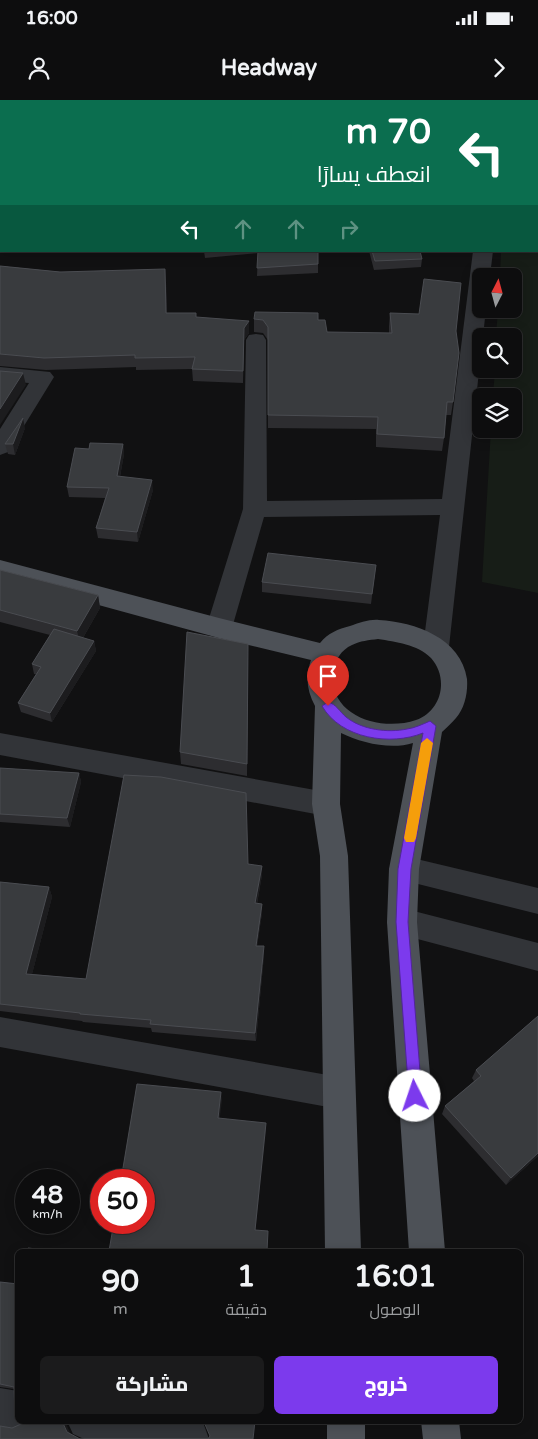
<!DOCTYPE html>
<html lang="ar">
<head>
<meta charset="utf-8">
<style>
  :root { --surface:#0d0d0e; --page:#1b1b1c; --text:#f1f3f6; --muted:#9a9c9e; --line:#2d2d2e; --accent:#7c3aed }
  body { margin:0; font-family:"Varela Round",Cairo,sans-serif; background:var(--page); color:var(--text); direction:rtl; height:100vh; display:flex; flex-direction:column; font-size:19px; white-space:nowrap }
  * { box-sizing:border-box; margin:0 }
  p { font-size:16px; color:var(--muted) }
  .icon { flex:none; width:28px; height:28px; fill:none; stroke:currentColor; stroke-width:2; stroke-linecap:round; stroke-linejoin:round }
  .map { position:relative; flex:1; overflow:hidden; direction:ltr }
  .panel { position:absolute; left:15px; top:1149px; width:508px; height:175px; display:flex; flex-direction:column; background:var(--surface); border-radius:8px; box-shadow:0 2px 12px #0003,0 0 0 1px var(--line); direction:rtl }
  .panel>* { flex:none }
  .guide { position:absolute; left:0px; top:0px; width:539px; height:152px; box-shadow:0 2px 12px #0003,0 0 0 1px var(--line); direction:rtl; background:#0b6e4f; color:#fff; overflow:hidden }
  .needle { width:32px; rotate:6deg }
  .tools { position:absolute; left:472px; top:168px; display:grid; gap:10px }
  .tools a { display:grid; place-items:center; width:50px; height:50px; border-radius:8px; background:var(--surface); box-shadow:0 2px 12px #0003,0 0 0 1px var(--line); font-size:25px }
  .speed { position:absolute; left:15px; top:1069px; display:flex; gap:10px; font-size:25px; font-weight:700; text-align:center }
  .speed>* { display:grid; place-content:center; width:65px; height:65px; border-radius:50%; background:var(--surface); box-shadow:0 2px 12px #0003,0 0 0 1px var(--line); line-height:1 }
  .speed small { font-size:12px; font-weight:400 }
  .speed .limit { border:8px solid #d22; background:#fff; color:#111 }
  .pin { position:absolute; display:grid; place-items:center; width:42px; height:42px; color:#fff; margin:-51px -21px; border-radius:50% 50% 50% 0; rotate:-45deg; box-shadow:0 0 5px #0007 }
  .pin .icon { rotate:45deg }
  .me { position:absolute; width:55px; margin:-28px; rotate:356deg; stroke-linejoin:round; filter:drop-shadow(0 0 4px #0008) }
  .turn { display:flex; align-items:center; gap:18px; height:105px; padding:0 25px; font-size:22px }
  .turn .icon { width:65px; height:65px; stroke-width:2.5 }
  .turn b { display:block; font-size:35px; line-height:42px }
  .lanes { display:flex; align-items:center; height:48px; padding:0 25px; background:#0003; justify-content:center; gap:25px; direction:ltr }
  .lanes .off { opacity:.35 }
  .eta { display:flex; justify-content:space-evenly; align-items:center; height:85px; text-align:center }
  .eta b { font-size:30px; font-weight:800; line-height:35px }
  .action { display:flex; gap:10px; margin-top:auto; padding:10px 25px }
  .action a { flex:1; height:58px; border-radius:8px; background:var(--accent); color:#fff; font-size:20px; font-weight:800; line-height:58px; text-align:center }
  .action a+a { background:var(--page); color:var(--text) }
  .status { display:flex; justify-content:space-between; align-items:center; height:35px; padding:0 25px; background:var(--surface); direction:ltr }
  .status svg { height:14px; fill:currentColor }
  header { display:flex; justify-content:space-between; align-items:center; height:65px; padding:0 25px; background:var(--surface); font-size:22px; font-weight:800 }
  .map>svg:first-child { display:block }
  .green { fill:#171d17 }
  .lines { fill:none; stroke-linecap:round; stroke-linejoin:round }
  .minor { fill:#323438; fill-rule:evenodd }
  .major { fill:#4d5157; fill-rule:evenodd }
  .wall { fill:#2d2d30 }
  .shaded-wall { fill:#1c1c1e }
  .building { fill:#393b3e; stroke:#4a4c51 }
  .route { fill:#7c3aed; stroke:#51269a }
  .slow { fill:#f59e0b }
</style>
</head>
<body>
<div class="status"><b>16:00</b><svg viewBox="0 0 49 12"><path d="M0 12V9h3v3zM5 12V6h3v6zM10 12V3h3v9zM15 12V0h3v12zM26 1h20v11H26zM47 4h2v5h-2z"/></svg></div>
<header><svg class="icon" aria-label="forward" viewBox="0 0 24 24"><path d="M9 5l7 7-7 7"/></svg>Headway<svg class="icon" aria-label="person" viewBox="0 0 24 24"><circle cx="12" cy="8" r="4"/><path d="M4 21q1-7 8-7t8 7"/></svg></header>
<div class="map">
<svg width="538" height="1339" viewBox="0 0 538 1339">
  <rect width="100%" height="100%" fill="#111112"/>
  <path class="green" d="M538 129V493L482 482 491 329H514V296H493L495 269H514V236H496L498 209H514V176H500L501 151H538Z"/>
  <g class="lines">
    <path class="minor" d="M462 0H479V1H462Z
      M473 151H493L490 176H481V209H486L483 236H481V253L449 547 445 554 436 557 427 554 423 547 440 415 264 417 232 528 228 535 219 538 210 535 206 528 243 409 246 240 249 235 256 234 263 235 266 240 267 401 442 399Z
      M0 267 50 272 54 277 8 352 0 355V329L29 283 0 281Z
      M0 633 326 692 336 696 340 704 336 712 326 716 0 655Z
      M404 756 538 788V814L394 778 389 769 394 760Z
      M402 808 538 843V871L391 832 387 822 391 812Z
      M0 917 339 977 351 982 355 993 351 1004 339 1009 0 947Z
      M0 1288 18 1291V1321H32L31 1323 18 1329 0 1326Z
      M67 1321H193L204 1325 209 1339H84L73 1334Z"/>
    <path class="major" d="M0 460 219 518 320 543C328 533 338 529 350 526 359 523 370 519 379 520 415 522 461 538 467 579 468 592 465 608 456 618 452 623 447 627 442 632L419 769 417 822 445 1151H409L387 822 389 769 413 643C391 650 361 643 341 633L340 704 348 756 361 1151H325L320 756 312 704 315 606C307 591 305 577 311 560L219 538 0 478ZM378 539C396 542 417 544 431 558 449 578 442 611 416 620 381 632 328 616 333 572 335 560 341 550 352 545 360 541 369 540 378 539Z
      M327 1321H365V1339H327Z
      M421 1321H459L461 1339H423Z"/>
  </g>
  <path class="wall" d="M204 151H318V173L257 176 258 153 205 158Z
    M369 151H420L422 159 421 167 374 170Z
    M0 166 166 182 167 213 196 217 249 233 244 240 243 283 193 281 192 269 136 270V267L46 270 0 266Z
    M390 213 456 231 453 302 451 315H446L444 338 442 351 376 347V329L268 328V240L263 233 254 232V219L318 220 327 232 389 233V226Z
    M25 328 15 355 8 354 5 344Z
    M123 344 124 354 120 377 153 390 138 442 98 438 96 428 105 398 69 397 67 387Z
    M376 465 371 504 262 492V482Z
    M0 470 98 495 100 508 83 538 94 541 96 551 52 622 21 612 18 603 36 574H34L32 564 50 535 0 522Z
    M248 557 247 676 181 664 180 652Z
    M0 668 79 673 81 682 70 727 0 722Z
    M248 764 262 766V775L257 804H262V813L257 846 264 855 256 941 152 932 151 928 83 922 82 921 0 911V782L49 787 52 797 32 874 86 879Z
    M538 916V1056L506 1085 442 1014 445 1006 474 981 472 978 476 970Z
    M0 1182 18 1184V1318L15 1316 14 1289 0 1287Z"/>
  <path class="shaded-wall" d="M165 169 166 182 167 225 166 213Z
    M249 221V233L244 240 243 283 244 228Z
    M23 273 26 285 0 325V309Z
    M23 318 25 328 15 355 13 344Z
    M123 344 124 354 118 387 117 376Z
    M152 380 153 390 138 442 137 432Z
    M98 495 100 508 80 543 77 531Z
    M94 541 96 551 52 622 50 613Z
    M79 673 81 682 70 727 67 718Z
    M262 766V775L255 813V803Z
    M49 787 52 797 30 882 26 874Z
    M262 804V813L256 854V846Z
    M264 846V855L256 941 255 933Z
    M221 992 222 1000 219 1025 218 1018Z
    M266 1023V1030L255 1136V1130Z
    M538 1053V1056L506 1085 511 1078Z
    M62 1321H65L71 1335 67 1332Z"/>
  <path class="building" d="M258 151H318V164L257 168Z
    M372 151H420L422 159 375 161Z
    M0 166 60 172 165 169 166 213H196V217L249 221 244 228 243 271 192 269 195 257 135 258V255L44 258 0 254Z
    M424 179 461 183 456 231 459 253 453 302H447L444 338 377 334 378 317 268 315V227L263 220 254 219 255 212 318 213V220H325L327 232 392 233 390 213 419 214Z
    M0 271 23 273 0 309Z
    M23 318 13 344H5Z
    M90 343 123 344 117 376 152 380 137 432 96 428 109 388 67 387 75 348 89 349Z
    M268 453 376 465 372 494 262 482Z
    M0 470 98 495 77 531 0 510Z
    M54 529 94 541 50 613 18 603 41 567 32 564Z
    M187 532 248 544 247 664 180 652Z
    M0 668 79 673 67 718 0 714Z
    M124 675 161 677 246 693 248 764 262 766 255 803 262 804 256 846H264L255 933 150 924 151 920 80 914V913L0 904V782L49 787 26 874 86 879Z
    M538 916V1053L511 1078 445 1006 481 976 476 970Z
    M137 984 221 992 218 1018 266 1023 255 1130 268 1131 267 1151H109L114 1122H144V1080H121Z
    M28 1148 54 1151H27Z
    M0 1182 18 1184V1317L15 1316 14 1287 0 1284Z
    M28 1321H62L67 1332 80 1339H208L210 1336 204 1322 203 1321H255L253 1339H0V1326L12 1328Z"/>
  <path class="route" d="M328 602C336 604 340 612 346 617 362 630 388 633 407 629 415 628 423 624 430 621L436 626 411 769 408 822 422 996 420 1001 415 1003 411 1001 409 996 396 822 398 769 423 633C391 646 341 639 322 606Z"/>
  <path class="slow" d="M427 638 433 643 416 738 414 742H406L404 738 421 643Z"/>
</svg>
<div class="tools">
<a><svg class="needle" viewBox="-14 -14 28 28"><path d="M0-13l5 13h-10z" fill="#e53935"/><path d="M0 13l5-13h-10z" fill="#9a9c9e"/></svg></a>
<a><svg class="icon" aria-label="search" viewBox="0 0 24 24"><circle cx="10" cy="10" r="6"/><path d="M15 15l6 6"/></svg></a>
<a><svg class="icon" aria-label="layers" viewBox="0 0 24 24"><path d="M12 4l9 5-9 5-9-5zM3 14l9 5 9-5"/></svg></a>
</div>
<div class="speed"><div>48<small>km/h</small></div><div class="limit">50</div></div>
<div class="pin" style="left:328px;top:606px;background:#d93025"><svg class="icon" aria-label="arrive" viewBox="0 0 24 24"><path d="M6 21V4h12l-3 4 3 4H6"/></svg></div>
<svg class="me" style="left:415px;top:996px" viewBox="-20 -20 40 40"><circle r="19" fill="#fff"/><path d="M0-13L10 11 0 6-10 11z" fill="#7c3aed"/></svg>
<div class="guide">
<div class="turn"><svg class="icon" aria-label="left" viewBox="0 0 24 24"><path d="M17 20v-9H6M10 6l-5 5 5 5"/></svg><div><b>70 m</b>انعطف يسارًا</div></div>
<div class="lanes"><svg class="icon" aria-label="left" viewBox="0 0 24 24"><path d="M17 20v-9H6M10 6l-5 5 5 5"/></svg><svg class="icon off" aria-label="ahead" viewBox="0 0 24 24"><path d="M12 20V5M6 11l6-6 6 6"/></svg><svg class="icon off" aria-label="ahead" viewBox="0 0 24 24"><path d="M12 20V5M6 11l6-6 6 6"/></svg><svg class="icon off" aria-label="right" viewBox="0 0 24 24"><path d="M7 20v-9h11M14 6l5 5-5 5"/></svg></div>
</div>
<section class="panel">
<div class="eta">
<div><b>16:01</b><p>الوصول</p></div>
<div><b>1</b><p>دقيقة</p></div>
<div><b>90</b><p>m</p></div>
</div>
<div class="action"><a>خروج</a><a>مشاركة</a></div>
</section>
</div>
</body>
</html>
